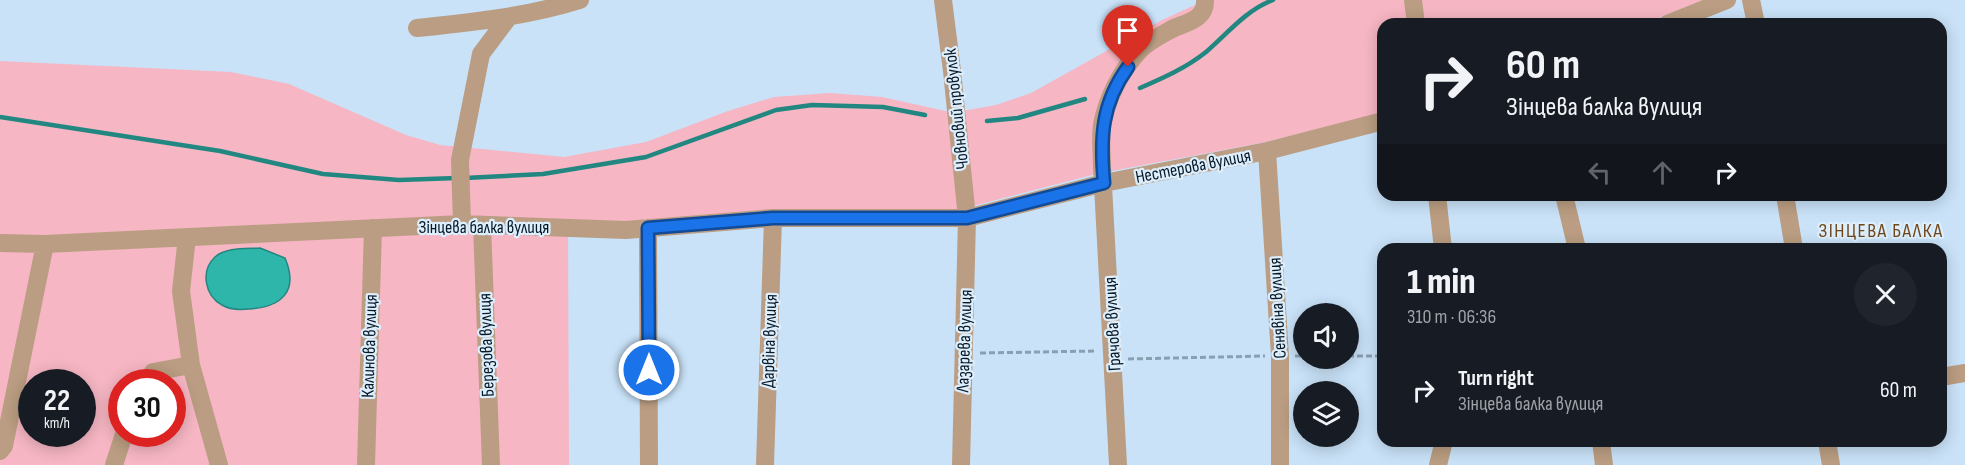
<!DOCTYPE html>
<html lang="en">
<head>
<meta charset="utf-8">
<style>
  :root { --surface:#171b24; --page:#20242c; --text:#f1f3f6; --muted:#9ea1a6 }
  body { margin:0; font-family:"Sofia Sans Condensed",sans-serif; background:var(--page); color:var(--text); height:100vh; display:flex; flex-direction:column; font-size:22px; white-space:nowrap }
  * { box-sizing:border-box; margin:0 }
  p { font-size:20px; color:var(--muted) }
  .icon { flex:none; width:33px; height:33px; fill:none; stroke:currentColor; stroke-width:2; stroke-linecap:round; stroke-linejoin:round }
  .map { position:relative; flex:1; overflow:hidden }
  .drawer { position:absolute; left:1377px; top:243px; width:570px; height:204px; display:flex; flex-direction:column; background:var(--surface); border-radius:18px; box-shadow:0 3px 15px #0003 }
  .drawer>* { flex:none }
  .banner { position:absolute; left:1377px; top:18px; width:570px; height:183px; border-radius:18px; box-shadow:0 3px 15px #0003; background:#171b24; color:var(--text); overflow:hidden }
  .tools { position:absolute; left:1293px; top:303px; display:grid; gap:12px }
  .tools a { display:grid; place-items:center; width:66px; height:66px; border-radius:50%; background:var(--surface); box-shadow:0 3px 15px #0003; font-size:30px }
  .speed { position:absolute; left:18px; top:369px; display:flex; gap:12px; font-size:30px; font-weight:700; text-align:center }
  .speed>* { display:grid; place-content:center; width:78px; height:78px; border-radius:50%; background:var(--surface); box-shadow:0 3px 15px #0003; line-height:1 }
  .speed small { font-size:15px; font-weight:400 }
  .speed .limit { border:9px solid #d22; background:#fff; color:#111 }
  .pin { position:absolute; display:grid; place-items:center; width:51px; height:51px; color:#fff; margin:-62px -26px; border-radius:50% 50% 50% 0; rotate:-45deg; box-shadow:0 0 6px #0007 }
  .pin .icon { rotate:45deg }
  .me { position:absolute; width:66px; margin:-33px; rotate:0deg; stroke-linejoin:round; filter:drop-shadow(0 0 4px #0008) }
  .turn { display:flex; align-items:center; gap:21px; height:126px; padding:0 30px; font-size:27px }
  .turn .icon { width:78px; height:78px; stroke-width:2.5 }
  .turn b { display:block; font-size:42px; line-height:51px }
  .lanes { display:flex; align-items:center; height:57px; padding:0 30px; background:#0003; justify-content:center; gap:30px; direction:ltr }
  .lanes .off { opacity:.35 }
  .round { display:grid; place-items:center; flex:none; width:63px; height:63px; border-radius:32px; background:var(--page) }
  .headline { display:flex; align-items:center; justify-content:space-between; height:102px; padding:0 30px }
  h1 { font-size:36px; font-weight:800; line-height:45px }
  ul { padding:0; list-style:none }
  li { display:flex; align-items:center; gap:18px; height:90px; padding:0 30px }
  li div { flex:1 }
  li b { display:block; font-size:22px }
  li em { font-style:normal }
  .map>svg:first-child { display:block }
  .green { fill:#f6b6c3; fill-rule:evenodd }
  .water { fill:#2db6a9; stroke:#228781; stroke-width:1.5 }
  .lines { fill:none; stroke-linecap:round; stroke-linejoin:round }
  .stream { stroke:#228781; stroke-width:4.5 }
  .path { stroke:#899fb2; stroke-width:3; stroke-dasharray:6 3; stroke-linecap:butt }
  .minor { stroke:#ba9d82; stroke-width:18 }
  .route-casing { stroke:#114b97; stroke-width:15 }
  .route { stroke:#1a73e8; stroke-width:10 }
  .labels { text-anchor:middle; stroke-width:4.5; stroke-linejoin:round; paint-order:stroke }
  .street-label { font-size:18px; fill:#081825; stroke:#ddeefd }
  .neighbourhood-label { font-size:20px; letter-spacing:1.5px; fill:#6f471b; stroke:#ddeefd }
</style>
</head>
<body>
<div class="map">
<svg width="1965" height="465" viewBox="0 0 1965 465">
  <rect width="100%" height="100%" fill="#c9e2f8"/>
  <path class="green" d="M1206 0H1406L1409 24H1383V113L1266 142 1096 174 973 206 962 111 996 105 1031 93 1162 20Z
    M1420 0H1704L1643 24H1423Z
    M0 61 231 72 289 84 406 135 440 145 564 157 646 142 728 111 774 97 830 93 882 97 950 112 960 209 774 210 626 222 568 220 569 465H0ZM32 382H82V434H32ZM122 382H172V434H122Z"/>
  <path class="water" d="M260 248 285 258C299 291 282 307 249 309 240 310 230 310 222 305 205 296 200 271 215 257 226 247 247 249 260 248Z"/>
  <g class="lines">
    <path class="stream" d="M1140 88C1163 78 1186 68 1206 52 1227 34 1246 10 1273 0
      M0 117 220 151 323 174 399 180 457 178
      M987 121 1018 118 1085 99
      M465 178 543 174 646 157 776 110 812 105 883 107 925 115"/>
    <path class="path" d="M980 353 1097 351
      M1295 356H1304
      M1348 356H1383
      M1128 359 1265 356"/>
    <path class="minor" d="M943 0 952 71 967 218 961 465
      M1413 0 1416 24
      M1751 0 1756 24
      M1667 24 1727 0
      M417 28C474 22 525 17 580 0
      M1267 151 1280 356V465
      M1437 195 1443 249
      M1564 195 1577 249
      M1785 195 1794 249
      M462 224 460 160 481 54 508 18
      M482 225 491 465
      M648 228 649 465
      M187 237 181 291 191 365 219 465
      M0 243 45 244 462 224 626 230 773 218H967L1104 183 1267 151 1383 121
      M1941 377 1965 373
      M148 382 153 372 191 365
      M1601 441 1604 465
      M1827 441 1831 465
      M0 451 4 446 45 244
      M114 465 124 434
      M366 465 373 228
      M765 465 773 218
      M1118 465 1102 167C1102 153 1100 138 1102 125 1107 98 1121 71 1139 51 1147 42 1163 34 1174 28 1188 22 1206 19 1205 0
      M1438 465 1444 441"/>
  </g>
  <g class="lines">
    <g class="route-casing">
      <path id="route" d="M649 370 648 228 773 218H967L1104 183C1100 139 1101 104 1128 67"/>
    </g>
    <use href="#route" class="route"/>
  </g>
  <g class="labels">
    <g class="street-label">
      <text transform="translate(956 109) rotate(-96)" y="6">Човновий провулок</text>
      <text transform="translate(1193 166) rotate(-11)" y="6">Нестерова вулиця</text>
      <text x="484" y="233">Зінцева балка вулиця</text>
      <text transform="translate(1277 308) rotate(-93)" y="6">Сенявіна вулиця</text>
      <text transform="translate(1112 324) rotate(-93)" y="6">Грачова вулиця</text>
      <text transform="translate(769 341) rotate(-88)" y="6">Дарвіна вулиця</text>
      <text transform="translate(964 341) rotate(-88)" y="6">Лазарева вулиця</text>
      <text transform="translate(486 345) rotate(-92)" y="6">Березова вулиця</text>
      <text transform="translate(369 346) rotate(-88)" y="6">Калинова вулиця</text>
    </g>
    <g class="neighbourhood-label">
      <text x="1881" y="237">ЗІНЦЕВА БАЛКА</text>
    </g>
  </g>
</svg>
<div class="tools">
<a><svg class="icon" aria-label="sound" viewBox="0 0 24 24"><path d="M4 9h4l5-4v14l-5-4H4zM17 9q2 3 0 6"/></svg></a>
<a><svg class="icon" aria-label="layers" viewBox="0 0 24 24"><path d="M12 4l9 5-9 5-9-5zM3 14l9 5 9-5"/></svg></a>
</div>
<div class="speed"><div>22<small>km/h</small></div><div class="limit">30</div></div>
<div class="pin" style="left:1128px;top:67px;background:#d93025"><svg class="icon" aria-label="arrive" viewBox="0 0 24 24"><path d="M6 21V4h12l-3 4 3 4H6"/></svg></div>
<svg class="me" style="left:649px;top:370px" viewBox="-20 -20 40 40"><circle r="17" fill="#1a73e8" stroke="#fff" stroke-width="3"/><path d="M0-11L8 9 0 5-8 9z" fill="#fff"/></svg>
<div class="banner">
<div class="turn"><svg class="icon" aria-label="right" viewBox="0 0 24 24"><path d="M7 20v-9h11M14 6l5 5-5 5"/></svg><div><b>60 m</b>Зінцева балка вулиця</div></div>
<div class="lanes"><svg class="icon off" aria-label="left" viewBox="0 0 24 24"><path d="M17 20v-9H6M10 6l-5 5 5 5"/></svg><svg class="icon off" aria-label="ahead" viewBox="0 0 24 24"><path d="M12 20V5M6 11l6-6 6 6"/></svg><svg class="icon" aria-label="right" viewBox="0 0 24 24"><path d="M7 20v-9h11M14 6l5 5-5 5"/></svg></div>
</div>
<section class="drawer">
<div class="headline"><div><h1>1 min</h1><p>310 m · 06:36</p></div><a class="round"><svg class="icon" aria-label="close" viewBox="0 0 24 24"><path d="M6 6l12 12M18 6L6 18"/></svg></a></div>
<ul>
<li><svg class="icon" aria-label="right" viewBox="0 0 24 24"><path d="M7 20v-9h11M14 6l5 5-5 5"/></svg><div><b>Turn right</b><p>Зінцева балка вулиця</p></div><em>60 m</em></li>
</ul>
</section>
</div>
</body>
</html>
